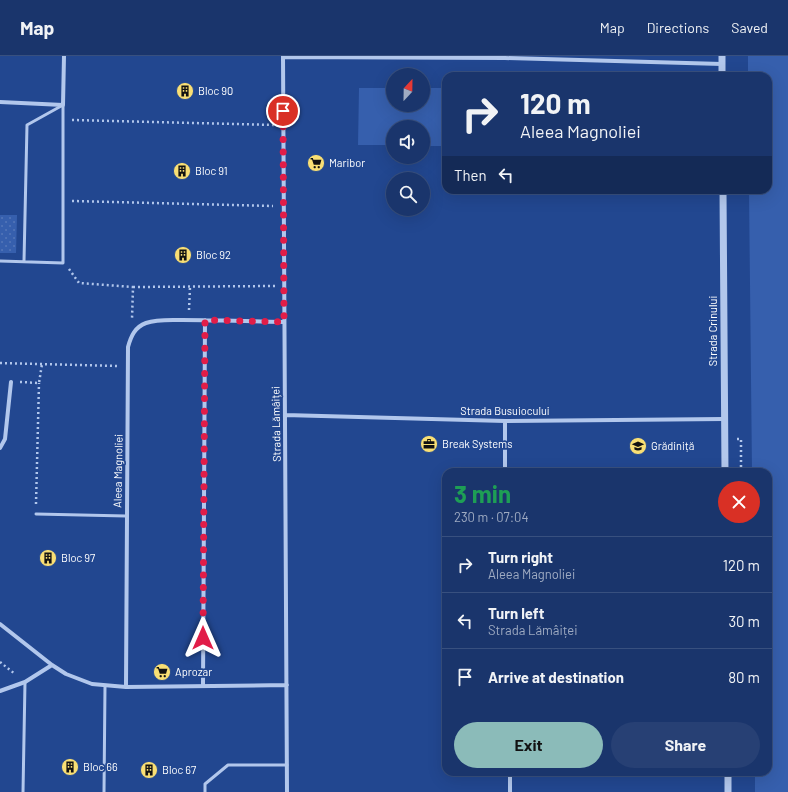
<!DOCTYPE html>
<html lang="en">
<head>
<meta charset="utf-8">
<style>
  :root { --surface:#1a356c; --page:#274074; --text:#f1f3f6; --muted:#9fabc2; --line:#38507f; --accent:#8bbbb9 }
  body { margin:0; font-family:Barlow,sans-serif; background:var(--page); color:var(--text); height:100vh; display:flex; flex-direction:column; font-size:15px; white-space:nowrap }
  * { box-sizing:border-box; margin:0 }
  p { font-size:13px; color:var(--muted) }
  .icon { flex:none; width:22px; height:22px; fill:none; stroke:currentColor; stroke-width:2; stroke-linecap:round; stroke-linejoin:round }
  .map { position:relative; flex:1; overflow:hidden }
  .details { position:absolute; left:442px; top:412px; width:330px; height:308px; display:flex; flex-direction:column; background:var(--surface); border-radius:12px; box-shadow:0 4px 16px #0002,0 0 0 1px var(--line) }
  .details>* { flex:none }
  .hud { position:absolute; left:442px; top:16px; width:330px; height:122px; border-radius:12px; box-shadow:0 4px 16px #0002,0 0 0 1px var(--line); background:#1a356c; color:var(--text); overflow:hidden }
  .needle { width:26px; rotate:22deg }
  .fabs { position:absolute; left:386px; top:12px; display:grid; gap:8px }
  .fabs a { display:grid; place-items:center; width:44px; height:44px; border-radius:50%; background:var(--surface); box-shadow:0 4px 16px #0002,0 0 0 1px var(--line); font-size:20px }
  .pin { position:absolute; display:grid; place-items:center; width:34px; height:34px; color:#fff; margin:-17px; border:2px solid #fff; border-radius:50%; box-shadow:0 1px 4px #0007 }
  .me { position:absolute; width:44px; margin:-22px; rotate:0deg; stroke-linejoin:round; filter:drop-shadow(0 0 3px #0008) }
  .turn { display:flex; align-items:center; gap:14px; height:84px; padding:0 12px; font-size:18px }
  .turn .icon { width:52px; height:52px; stroke-width:2.5 }
  .turn b { display:block; font-size:28px; line-height:34px }
  .then { display:flex; align-items:center; height:38px; padding:0 12px; background:#0003; gap:8px; font-size:15px }
  .round { display:grid; place-items:center; flex:none; width:42px; height:42px; border-radius:21px; background:var(--page) }
  .overview { display:flex; align-items:center; justify-content:space-between; height:68px; padding:0 12px }
  h1 { font-size:24px; font-weight:700; line-height:30px; color:#1e9e55 }
  .cta { display:flex; gap:8px; margin-top:auto; padding:8px 12px }
  .cta a { flex:1; height:46px; border-radius:24px; background:var(--accent); color:#111; font-size:16px; font-weight:700; line-height:46px; text-align:center }
  .cta a+a { background:var(--page); color:var(--text) }
  ul { padding:0; list-style:none }
  li { display:flex; align-items:center; gap:12px; height:56px; padding:0 12px; border-top:1px solid var(--line) }
  li div { flex:1 }
  li b { display:block; font-size:15px }
  li em { font-style:normal }
  header { display:flex; align-items:center; gap:24px; box-sizing:border-box; height:56px; padding:0 20px; background:var(--surface); border-bottom:1px solid var(--line) }
  header strong { font-size:19px }
  nav { display:flex; gap:22px; margin-inline-start:auto; font-size:14px }
  .map>svg:first-child { display:block }
  .grass { fill:#365fad }
  .park { fill:url(#park-dots) }
  .lines { fill:none; stroke-linecap:round; stroke-linejoin:round }
  .path { stroke:#b2c7ec; stroke-width:2.5; stroke-dasharray:2 3; stroke-linecap:butt }
  .service { stroke:#b2c7ec; stroke-width:3 }
  .minor { stroke:#b2c7ec; stroke-width:4 }
  .tertiary { stroke:#b2c7ec; stroke-width:7 }
  .route { stroke:#e11d48; stroke-width:7; stroke-dasharray:0 12.6 }
  .labels { text-anchor:middle; stroke-width:3.5; stroke-linejoin:round; paint-order:stroke }
  .poi-label { font-size:11px; fill:#fff; stroke:#224790; text-anchor:start }
  .street-label { font-size:11px; fill:#fff; stroke:#224790 }
</style>
</head>
<body>
<header>
<strong>Map</strong>
<nav><a>Map</a><a>Directions</a><a>Saved</a></nav>
</header>
<div class="map">
<svg width="788" height="736" viewBox="0 0 788 736">
  <defs>
    <pattern id="park-dots" width="8" height="8" patternUnits="userSpaceOnUse"><rect width="8" height="8" fill="#365fad"/><path d="M2 2h.1M6 6h.1" fill="none" stroke="#5477b9" stroke-width="1.8" stroke-linecap="round"/></pattern>
  </defs>
  <rect width="100%" height="100%" fill="#224790"/>
  <path class="grass" d="M748 0H788V736H755V716H768V416H752L749 134H768V20H748Z
    M359 32H393V49H423V32H446V90H423V71H393V89H358Z"/>
  <path class="park" d="M0 159H17L16 197H0Z"/>
  <g class="lines">
    <path class="path" d="M72 64 275 69
      M72 145 273 150
      M69 213 79 227 133 231 132 263
      M133 231 275 230
      M189 254 190 231
      M0 307 117 310
      M20 326 39 327 42 308
      M737 383H741V416
      M36 448 39 327
      M0 606 15 618"/>
    <path class="service" d="M0 205 63 207V49L27 69 24 205
      M36 458 126 460
      M23 736 25 626
      M104 736 105 630
      M205 736V728L228 709H287"/>
    <path class="minor" d="M283 0 287 736
      M283 1 505 2 722 8
      M0 46 63 49 64 0
      M285 359 505 365 724 363
      M505 365V416
      M0 392 5 383 11 326
      M0 568 52 609 66 618 92 628 126 631 287 629
      M203 630 205 264
      M126 631 128 291C131 280 135 271 146 267 157 263 171 264 182 264 216 264 250 265 284 266
      M0 635 25 626 52 609
      M510 716V736"/>
    <path class="tertiary" d="M722 0V20
      M723 134 725 416
      M728 716V736"/>
  </g>
  <g class="lines">
    <path class="route" d="M203 582 205 264 284 266 283 55"/>
  </g>
  <defs>
    <g id="building-disc" transform="scale(0.9)"><circle r="9.5" fill="#f9df74" stroke="#224790"/><path d="M-4-6H4V6H1V3H-1V6H-4ZM-2.5-4.3h1.7v1.8h-1.7ZM.8-4.3h1.7v1.8H.8ZM-2.5-1h1.7V.8h-1.7ZM.8-1h1.7V.8H.8Z" fill="#111"/></g>
    <g id="supermarket-disc" transform="scale(0.9)"><circle r="9.5" fill="#f9df74" stroke="#224790"/><path d="M-6-5.5h2.5l.6 2H6L4.5 2H-2.5L-4.4-4H-6ZM-1.5 3.2a1.3 1.3 0 1 0 .1 0ZM3 3.2a1.3 1.3 0 1 0 .1 0Z" fill="#111"/></g>
    <g id="office-disc" transform="scale(0.9)"><circle r="9.5" fill="#f9df74" stroke="#224790"/><path d="M-6-3h4V-5.5h4V-3h4V5H-6ZM-1-4.5V-3h2v-1.5ZM-6 0V1H6V0Z" fill="#111"/></g>
    <g id="school-disc" transform="scale(0.9)"><circle r="9.5" fill="#f9df74" stroke="#224790"/><path d="M0-5L7-2L0 1L-7-2ZM-4 1L0 2.5L4 1V4Q0 6-4 4Z" fill="#111"/></g>
  </defs>
  <g fill-rule="evenodd">
    <use href="#building-disc" x="185" y="35"/>
    <use href="#supermarket-disc" x="316" y="107"/>
    <use href="#building-disc" x="182" y="115"/>
    <use href="#building-disc" x="183" y="199"/>
    <use href="#office-disc" x="429" y="388"/>
    <use href="#school-disc" x="638" y="390"/>
    <use href="#building-disc" x="48" y="502"/>
    <use href="#supermarket-disc" x="162" y="616"/>
    <use href="#building-disc" x="70" y="711"/>
    <use href="#building-disc" x="149" y="714"/>
  </g>
  <g class="labels">
    <g class="poi-label">
      <text x="198" y="39">Bloc 90</text>
      <text x="329" y="111">Maribor</text>
      <text x="195" y="119">Bloc 91</text>
      <text x="196" y="203">Bloc 92</text>
      <text x="442" y="392">Break Systems</text>
      <text x="651" y="394">Grădiniță</text>
      <text x="61" y="506">Bloc 97</text>
      <text x="175" y="620">Aprozar</text>
      <text x="83" y="715">Bloc 66</text>
      <text x="162" y="718">Bloc 67</text>
    </g>
    <g class="street-label">
      <text transform="translate(713 275) rotate(-90)" y="4">Strada Crinului</text>
      <text x="505" y="359">Strada Busuiocului</text>
      <text transform="translate(276 368) rotate(-91)" y="4">Strada Lămâiței</text>
      <text transform="translate(118 415) rotate(-89)" y="4">Aleea Magnoliei</text>
    </g>
  </g>
</svg>
<div class="fabs">
<a><svg class="needle" viewBox="-14 -14 28 28"><path d="M0-13l5 13h-10z" fill="#e53935"/><path d="M0 13l5-13h-10z" fill="#9fabc2"/></svg></a>
<a><svg class="icon" aria-label="sound" viewBox="0 0 24 24"><path d="M4 9h4l5-4v14l-5-4H4zM17 9q2 3 0 6"/></svg></a>
<a><svg class="icon" aria-label="search" viewBox="0 0 24 24"><circle cx="10" cy="10" r="6"/><path d="M15 15l6 6"/></svg></a>
</div>
<div class="pin" style="left:283px;top:55px;background:#d93025"><svg class="icon" aria-label="arrive" viewBox="0 0 24 24"><path d="M6 21V4h12l-3 4 3 4H6"/></svg></div>
<svg class="me" style="left:203px;top:582px" viewBox="-20 -20 40 40"><path d="M0-17L14 15 0 8-14 15z" fill="#e11d48" stroke="#fff" stroke-width="4"/></svg>
<div class="hud">
<div class="turn"><svg class="icon" aria-label="right" viewBox="0 0 24 24"><path d="M7 20v-9h11M14 6l5 5-5 5"/></svg><div><b>120 m</b>Aleea Magnoliei</div></div>
<div class="then">Then<svg class="icon" aria-label="left" viewBox="0 0 24 24"><path d="M17 20v-9H6M10 6l-5 5 5 5"/></svg></div>
</div>
<section class="details">
<div class="overview"><div><h1>3 min</h1><p>230 m · 07:04</p></div><a class="round" style="background:#d93025;color:#fff"><svg class="icon" aria-label="close" viewBox="0 0 24 24"><path d="M6 6l12 12M18 6L6 18"/></svg></a></div>
<ul>
<li><svg class="icon" aria-label="right" viewBox="0 0 24 24"><path d="M7 20v-9h11M14 6l5 5-5 5"/></svg><div><b>Turn right</b><p>Aleea Magnoliei</p></div><em>120 m</em></li>
<li><svg class="icon" aria-label="left" viewBox="0 0 24 24"><path d="M17 20v-9H6M10 6l-5 5 5 5"/></svg><div><b>Turn left</b><p>Strada Lămâiței</p></div><em>30 m</em></li>
<li><svg class="icon" aria-label="arrive" viewBox="0 0 24 24"><path d="M6 21V4h12l-3 4 3 4H6"/></svg><div><b>Arrive at destination</b></div><em>80 m</em></li>
</ul>
<div class="cta"><a>Exit</a><a>Share</a></div>
</section>
</div>
</body>
</html>
